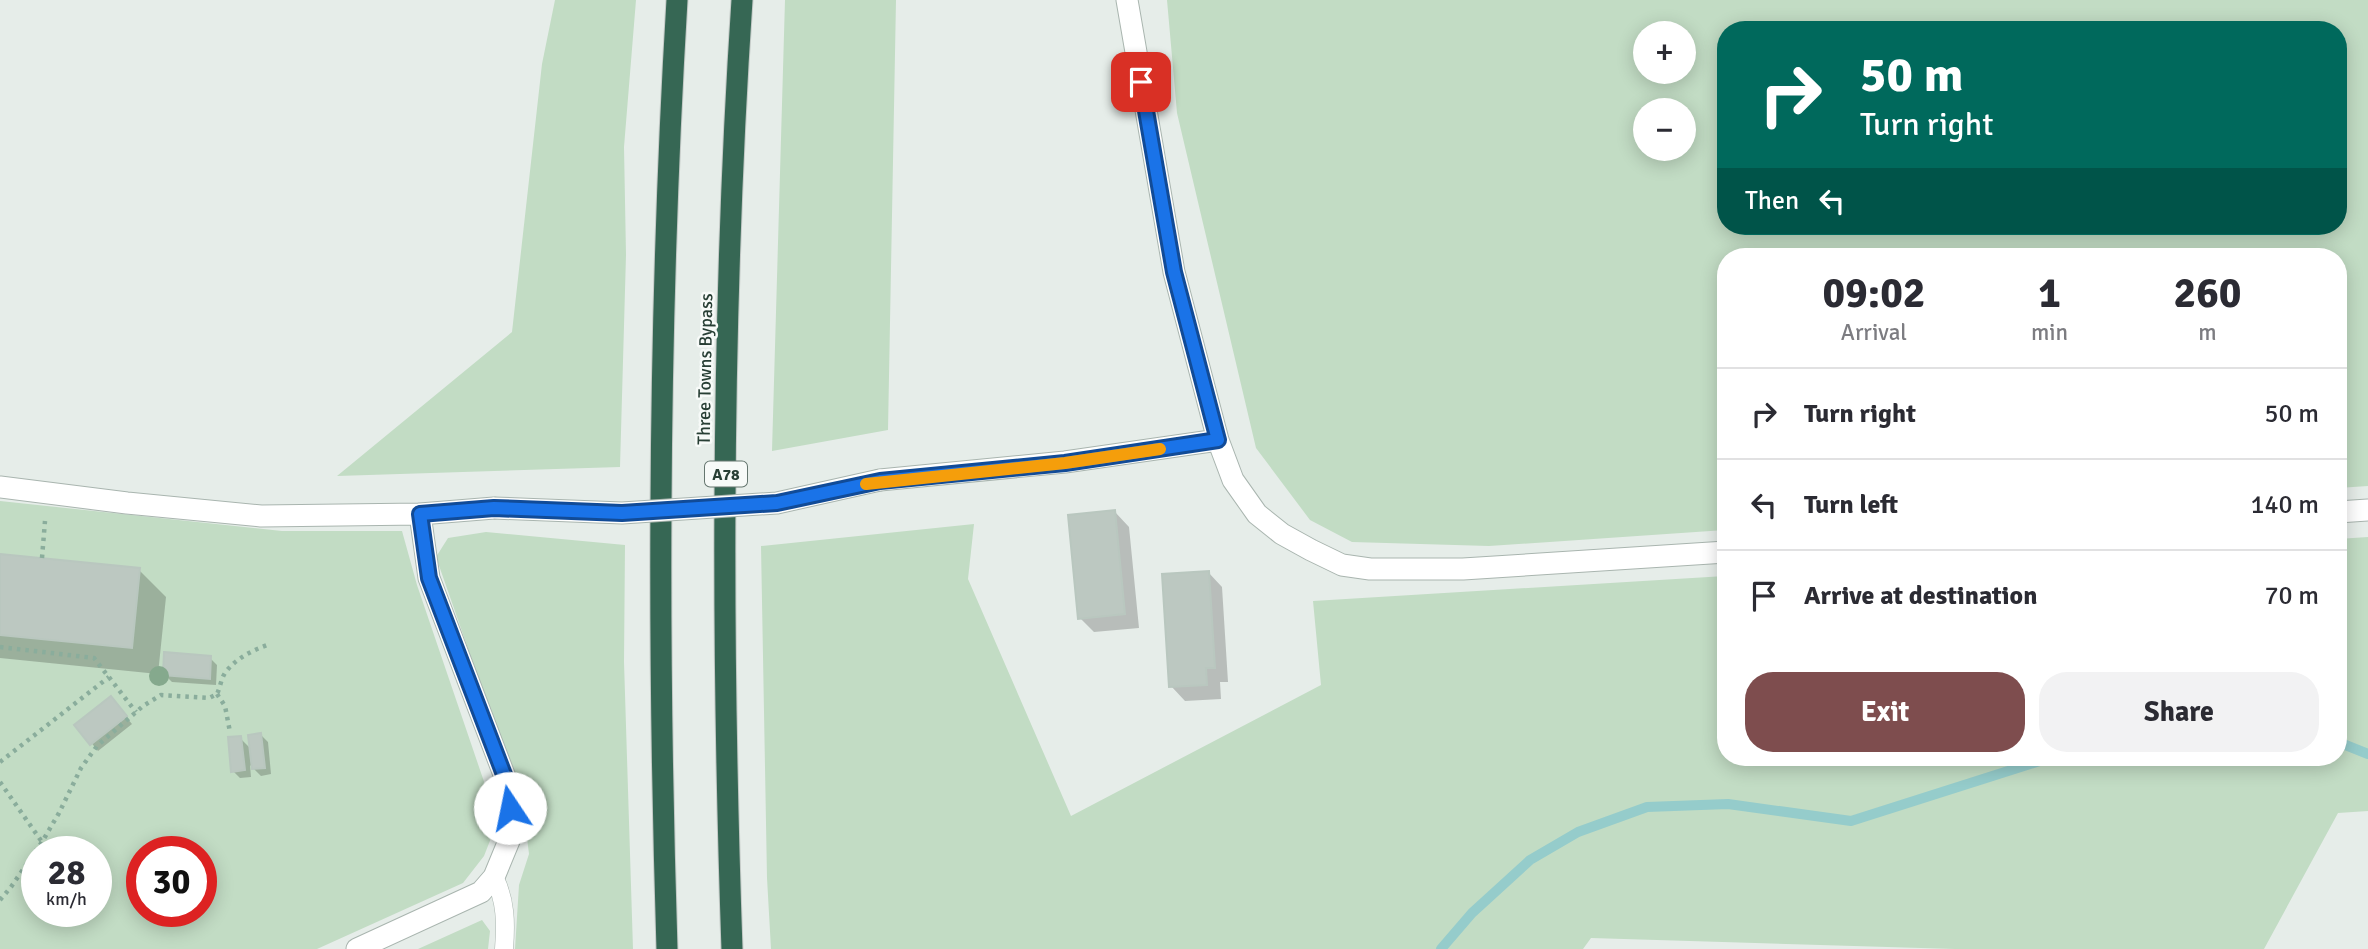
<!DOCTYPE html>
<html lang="en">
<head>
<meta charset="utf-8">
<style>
  :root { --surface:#fff; --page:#f2f2f3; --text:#2b2b33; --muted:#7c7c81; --line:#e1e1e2; --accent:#7e4d4e }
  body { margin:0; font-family:Signika,sans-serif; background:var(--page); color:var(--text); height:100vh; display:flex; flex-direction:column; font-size:26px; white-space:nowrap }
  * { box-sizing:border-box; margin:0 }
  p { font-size:23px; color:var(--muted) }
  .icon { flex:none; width:38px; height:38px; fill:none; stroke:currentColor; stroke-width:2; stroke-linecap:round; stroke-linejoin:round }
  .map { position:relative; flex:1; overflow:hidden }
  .sheet { position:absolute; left:1717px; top:248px; width:630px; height:518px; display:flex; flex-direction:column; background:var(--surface); border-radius:28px; box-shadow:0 4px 18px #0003 }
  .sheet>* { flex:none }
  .hud { position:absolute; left:1717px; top:21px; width:630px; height:214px; border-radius:28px; box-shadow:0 4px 18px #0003; background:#00695c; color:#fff; overflow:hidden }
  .fabs { position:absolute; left:1633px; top:21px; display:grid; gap:14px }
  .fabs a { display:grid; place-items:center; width:63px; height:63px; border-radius:50%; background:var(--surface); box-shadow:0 4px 18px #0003; font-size:35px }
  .speed { position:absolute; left:21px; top:836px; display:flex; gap:14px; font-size:35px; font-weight:700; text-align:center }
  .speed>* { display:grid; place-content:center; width:91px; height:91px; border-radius:50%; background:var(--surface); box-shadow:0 4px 18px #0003; line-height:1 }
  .speed small { font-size:18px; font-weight:400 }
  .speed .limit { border:10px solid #d22; background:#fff; color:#111 }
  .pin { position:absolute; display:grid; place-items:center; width:60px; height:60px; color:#fff; margin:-30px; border-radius:14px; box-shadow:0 4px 10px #0006 }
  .me { position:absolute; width:77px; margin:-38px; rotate:349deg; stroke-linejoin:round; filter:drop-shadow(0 0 5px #0008) }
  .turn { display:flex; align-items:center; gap:24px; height:147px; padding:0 28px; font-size:32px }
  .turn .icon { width:91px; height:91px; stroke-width:2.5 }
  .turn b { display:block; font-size:49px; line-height:60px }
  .then { display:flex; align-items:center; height:66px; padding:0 28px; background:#0003; gap:14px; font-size:26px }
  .eta { display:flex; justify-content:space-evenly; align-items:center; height:119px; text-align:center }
  .eta b { font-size:42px; font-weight:700; line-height:49px }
  .action { display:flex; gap:14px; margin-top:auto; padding:14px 28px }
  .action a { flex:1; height:80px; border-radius:28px; background:var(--accent); color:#fff; font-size:28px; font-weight:700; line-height:80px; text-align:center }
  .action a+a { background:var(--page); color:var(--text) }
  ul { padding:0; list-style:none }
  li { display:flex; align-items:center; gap:21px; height:91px; padding:0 28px; border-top:2px solid var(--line) }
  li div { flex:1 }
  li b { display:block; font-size:26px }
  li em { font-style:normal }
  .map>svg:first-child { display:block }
  .green { fill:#c2dcc4; fill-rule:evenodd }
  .shadow { fill:#0003 }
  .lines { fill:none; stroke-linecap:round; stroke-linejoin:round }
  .stream { stroke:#95cccb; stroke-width:10 }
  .building { fill:#bcc8c1; stroke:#b9c7bf; stroke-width:2 }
  .lane-casing { stroke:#a9b5af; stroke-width:19 }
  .street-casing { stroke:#a9b5af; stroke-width:23 }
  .highway-casing { stroke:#c3c9c6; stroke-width:23 }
  .path { stroke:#8aad9c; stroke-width:4.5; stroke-dasharray:3.5 5; stroke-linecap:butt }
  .lane { stroke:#fff; stroke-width:18 }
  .street { stroke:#fff; stroke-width:21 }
  .highway { stroke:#366754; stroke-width:21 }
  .street-bridge-casing { stroke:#a9b5af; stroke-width:23; stroke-linecap:butt }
  .street-bridge { stroke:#fff; stroke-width:21 }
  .tree { fill:#85a98d }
  .route-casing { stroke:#114b97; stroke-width:18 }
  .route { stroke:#1a73e8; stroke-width:12 }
  .slow { stroke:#f59e0b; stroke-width:12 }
  .labels { text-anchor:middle; stroke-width:5; stroke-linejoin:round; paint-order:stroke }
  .shield { fill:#f7faf8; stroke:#65766f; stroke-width:2 }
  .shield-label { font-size:16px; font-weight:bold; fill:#273e34 }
  .street-label { font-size:18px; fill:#273e34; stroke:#f7faf8 }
</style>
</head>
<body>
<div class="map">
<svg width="2368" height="949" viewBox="0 0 2368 949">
  <rect width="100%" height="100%" fill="#e6ede9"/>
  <path class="green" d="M555 0H636L624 147 626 255 620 467 337 476 512 332 542 64Z
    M785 0H896L888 430 772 451Z
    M1167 0H2368V486L2338 488V257H1726L1725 530 1489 546 1352 542 1310 520 1256 448 1177 113ZM1726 30H2338V226H1726ZM1645 33H1684V72H1645ZM1645 110H1684V149H1645Z
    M0 501 282 531H402L417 585 494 811 493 833 484 856 463 883 317 949H0ZM37 852H96V912H37ZM142 852H201V912H142Z
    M974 524 968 579 1071 816 1321 685 1313 601 1725 576 1726 758H2338V539L2368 537V811L2338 813 2264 949H1955L1591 938 1583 949H771L767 878 761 546Z
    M486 532 625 545 624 662 633 949H515L519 885 529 854 523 806 436 557 448 538Z
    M482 920 490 931 488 949H418Z"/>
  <path class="shadow" d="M1115 512 1129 527 1139 628 1094 632 1080 618Z
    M0 556 139 570 166 597 158 674 0 658Z
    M1208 572 1222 587 1228 682H1220L1221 699 1185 701 1171 686Z
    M210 658 217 665 216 685 172 682 165 675Z
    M117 706 132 724 98 751 77 725Z
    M261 735 268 742 271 774 261 776 250 765 251 777 240 778 233 771 240 738 251 749Z"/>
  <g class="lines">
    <path class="stream" d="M2338 742 2368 754
      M1441 949 1472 913 1530 860 1578 832 1647 807 1728 804 1851 821 2049 758"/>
  </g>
  <path class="building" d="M1115 510 1125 614 1078 619 1068 515Z
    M0 554 140 568 132 648 0 635Z
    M1209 571 1215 668H1206L1207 685 1169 687 1162 574Z
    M164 652 211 656 210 679 163 675Z
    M111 696 127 716 90 745 74 725Z
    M261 733 265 768 252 769 248 735Z
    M241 736 245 770 231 772 228 737Z"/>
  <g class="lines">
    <g class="lane-casing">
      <path id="lane" d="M494 877C506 900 506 924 504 949"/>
    </g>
    <g class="street-casing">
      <path id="street" d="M1127 0 1174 272 1218 440 1233 480 1257 514 1282 534 1311 550 1342 565 1370 569H1463L1726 552
        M880 480 1065 462 1218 440
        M0 487 127 503 261 516 420 514
        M2338 512 2368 510
        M357 949 481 892 494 877 513 831 508 785 429 578 420 514 494 508"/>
    </g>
    <g class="highway-casing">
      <path id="highway" d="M667 949C657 633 658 316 677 0
        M732 949C721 633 721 315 742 0"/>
    </g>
    <path class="path" d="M42 558 45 521
      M0 647 94 658 136 712
      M217 694 225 706 230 732
      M0 762 109 677
      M0 782 42 842
      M0 900 11 887 42 842 59 813 81 768 97 746 143 706 161 695 209 698 217 694C220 688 221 679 225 673 235 659 251 651 267 645"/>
    <use href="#lane" class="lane"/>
    <use href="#street" class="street"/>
    <use href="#highway" class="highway"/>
    <g class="street-bridge-casing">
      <path id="street-bridge" d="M494 508 622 513 777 503 880 480"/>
    </g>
    <use href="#street-bridge" class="street-bridge"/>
  </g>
  <circle class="tree" cx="159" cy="676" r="10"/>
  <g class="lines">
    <g class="route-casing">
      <path id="route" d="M510 808 508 785 429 578 420 514 494 508 622 513 777 503 880 481 1065 463 1218 440 1174 272 1141 82"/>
    </g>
    <use href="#route" class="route"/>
    <path class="slow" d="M866 484 1065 463 1160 449"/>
  </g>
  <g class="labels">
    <rect class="shield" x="705" y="461.5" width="42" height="25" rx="5"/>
    <g class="shield-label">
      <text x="726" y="480">A78</text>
    </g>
    <g class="street-label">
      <text transform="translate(705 369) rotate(-89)" y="6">Three Towns Bypass</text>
    </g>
  </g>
</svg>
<div class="fabs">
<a>+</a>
<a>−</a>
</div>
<div class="speed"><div>28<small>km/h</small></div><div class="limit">30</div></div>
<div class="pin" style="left:1141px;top:82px;background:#d93025"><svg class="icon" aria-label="arrive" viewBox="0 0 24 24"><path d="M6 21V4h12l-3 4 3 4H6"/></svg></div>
<svg class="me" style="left:510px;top:808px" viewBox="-20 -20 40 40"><circle r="19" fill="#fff"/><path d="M0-13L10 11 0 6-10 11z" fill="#1a73e8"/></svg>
<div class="hud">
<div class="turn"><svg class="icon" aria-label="right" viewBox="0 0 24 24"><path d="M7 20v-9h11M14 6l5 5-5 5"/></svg><div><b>50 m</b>Turn right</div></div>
<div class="then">Then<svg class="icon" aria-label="left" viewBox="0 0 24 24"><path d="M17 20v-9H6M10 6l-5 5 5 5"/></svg></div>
</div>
<section class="sheet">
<div class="eta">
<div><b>09:02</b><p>Arrival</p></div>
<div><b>1</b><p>min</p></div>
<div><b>260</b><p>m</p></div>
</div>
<ul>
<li><svg class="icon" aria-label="right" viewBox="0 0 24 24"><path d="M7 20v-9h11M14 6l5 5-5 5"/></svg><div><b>Turn right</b></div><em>50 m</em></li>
<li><svg class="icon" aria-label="left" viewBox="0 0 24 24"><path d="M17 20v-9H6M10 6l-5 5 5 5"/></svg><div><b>Turn left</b></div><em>140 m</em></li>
<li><svg class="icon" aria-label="arrive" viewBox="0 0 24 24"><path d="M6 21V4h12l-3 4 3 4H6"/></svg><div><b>Arrive at destination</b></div><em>70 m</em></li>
</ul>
<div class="action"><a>Exit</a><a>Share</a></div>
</section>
</div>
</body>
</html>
